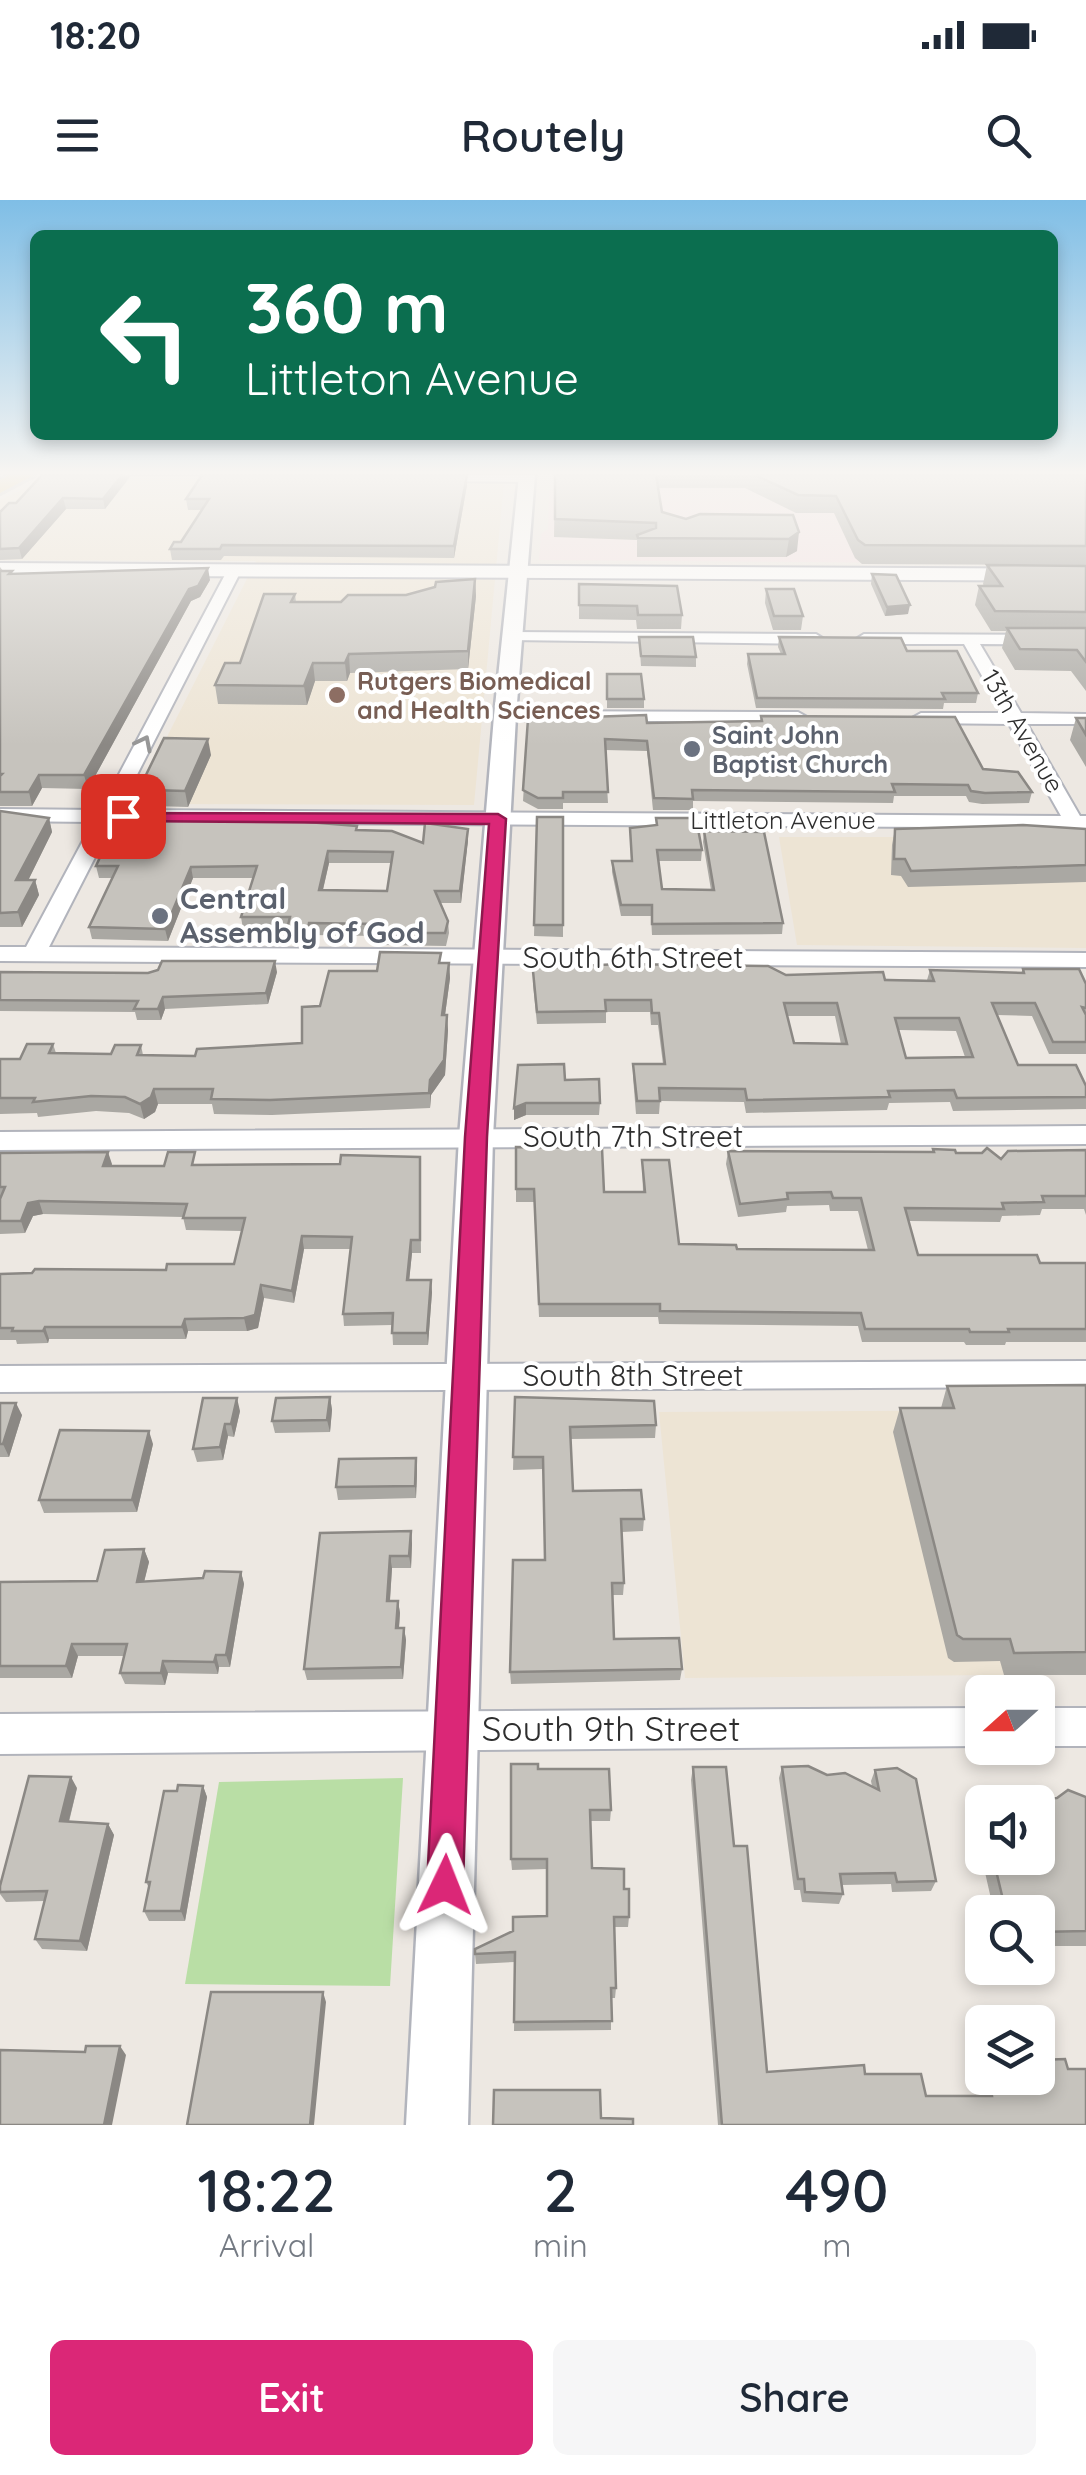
<!DOCTYPE html>
<html lang="en">
<head>
<meta charset="utf-8">
<style>
  :root { --surface:#fff; --page:#f6f6f7; --text:#1f2937; --muted:#747a83; --accent:#db2777 }
  body { margin:0; font-family:Quicksand,sans-serif; background:var(--page); color:var(--text); height:100vh; display:flex; flex-direction:column; font-size:38px; white-space:nowrap }
  * { box-sizing:border-box; margin:0 }
  p { font-size:32px; color:var(--muted) }
  .icon { flex:none; width:55px; height:55px; fill:none; stroke:currentColor; stroke-width:2; stroke-linecap:round; stroke-linejoin:round }
  .map { position:relative; height:1925px; overflow:hidden }
  .side { display:flex; flex-direction:column; background:var(--surface); flex:1 }
  .side>* { flex:none }
  .guide { position:absolute; left:30px; top:30px; width:1028px; height:210px; border-radius:15px; box-shadow:0 5px 15px #0003; background:#0b6e4f; color:#fff; overflow:hidden }
  .needle { width:65px; rotate:249deg }
  .fabs { position:absolute; left:965px; top:1475px; display:grid; gap:20px }
  .fabs a { display:grid; place-items:center; width:90px; height:90px; border-radius:15px; background:var(--surface); box-shadow:0 5px 15px #0003; font-size:50px }
  .pin { position:absolute; display:grid; place-items:center; width:85px; height:85px; color:#fff; margin:-42px; border-radius:20px; box-shadow:0 5px 15px #0006 }
  .me { position:absolute; width:110px; margin:-55px; rotate:2deg; stroke-linejoin:round; filter:drop-shadow(0 0 8px #0008) }
  .turn { display:flex; align-items:center; gap:35px; height:210px; padding:0 50px; font-size:45px }
  .turn .icon { width:130px; height:130px; stroke-width:2.5 }
  .turn b { display:block; font-size:70px; line-height:85px }
  .eta { display:flex; justify-content:space-evenly; align-items:center; height:170px; text-align:center }
  .eta b { font-size:60px; font-weight:600; line-height:70px }
  .primary-button { display:flex; gap:20px; margin-top:auto; padding:20px 50px }
  .primary-button a { flex:1; height:115px; border-radius:15px; background:var(--accent); color:#fff; font-size:40px; font-weight:600; line-height:115px; text-align:center }
  .primary-button a+a { background:var(--page); color:var(--text) }
  .status { display:flex; justify-content:space-between; align-items:center; height:70px; padding:0 50px; background:var(--surface); direction:ltr }
  .status svg { height:28px; fill:currentColor }
  header { display:flex; justify-content:space-between; align-items:center; height:130px; padding:0 50px; background:var(--surface); font-size:45px; font-weight:600 }
  .map>svg:first-child { display:block }
  .education { fill:#ede4d4 }
  .medical { fill:#f3e1e2 }
  .green { fill:#b9dea5 }
  .lines { fill:none; stroke-linecap:round; stroke-linejoin:round }
  .minor-casing { stroke:#b2b4bc; stroke-width:4 }
  .tertiary-casing { stroke:#b2b4bc; stroke-width:5 }
  .secondary-casing { stroke:#b2b4bc; stroke-width:4 }
  .primary-casing { stroke:#c4c4c4; stroke-width:6 }
  .minor { fill:#fff; fill-rule:evenodd }
  .tertiary { fill:#fff; fill-rule:evenodd }
  .secondary { fill:#fff; fill-rule:evenodd }
  .primary { fill:#e4c671; fill-rule:evenodd }
  .wall { fill:#aaa8a3; fill-rule:evenodd }
  .shaded-wall { fill:#8b8884 }
  .building { fill:#c6c3bd; stroke:#8b8884; stroke-width:2.5; fill-rule:evenodd }
  .oneway { stroke:#969696 }
  .route { fill:#db2777; stroke:#8e194d; stroke-width:2.5 }
  .education-dot { fill:#8d6e63; stroke:#fff; stroke-width:4 }
  .worship-dot { fill:#6b7280; stroke:#fff; stroke-width:4 }
  .labels { text-anchor:middle; stroke-width:8; stroke-linejoin:round; paint-order:stroke }
  .far-education-label { font-size:25px; font-weight:bold; fill:#785e54; stroke:#fff; text-anchor:start }
  .far-street-label { font-size:25px; fill:#2e2e2e; stroke:#fff }
  .far-worship-label { font-size:25px; font-weight:bold; fill:#5b616d; stroke:#fff; text-anchor:start }
  .worship-label { font-size:30px; font-weight:bold; fill:#5b616d; stroke:#fff; text-anchor:start }
  .street-label { font-size:30px; fill:#2e2e2e; stroke:#fff }
  .near-street-label { font-size:35px; fill:#2e2e2e; stroke:#fff }
</style>
</head>
<body>
<div class="status"><b>18:20</b><svg viewBox="0 0 49 12"><path d="M0 12V9h3v3zM5 12V6h3v6zM10 12V3h3v9zM15 12V0h3v12zM26 1h20v11H26zM47 4h2v5h-2z"/></svg></div>
<header><svg class="icon" aria-label="menu" viewBox="0 0 24 24"><path d="M4 6h16M4 12h16M4 18h16"/></svg>Routely<svg class="icon" aria-label="search" viewBox="0 0 24 24"><circle cx="10" cy="10" r="6"/><path d="M15 15l6 6"/></svg></header>
<div class="map">
<svg width="1086" height="1925" viewBox="0 0 1086 1925">
  <rect width="100%" height="100%" fill="#ede8e2"/>
  <path class="education" d="M54 275H268L266 280 504 282 474 605 133 604 256 361 0 360V300Z
    M779 637H1086V748L797 745Z
    M1086 1210V1474L685 1478 659 1212Z"/>
  <path class="medical" d="M913 275 1086 364 539 360 541 334 548 329 549 291 563 284 750 288Z"/>
  <path class="green" d="M403 1578 390 1786 185 1784 219 1582Z"/>
  <g class="lines">
    <g class="minor-casing">
      <path id="minor" d="M428 275H531L533 278 527 282 433 281Z
        M234 367 241 371 119 610 1061 616 1009 524 921 523 912 518 921 513H1003L964 444H864L856 439 864 434 1086 435V445L980 444 1021 513 1086 514V524H1027L1080 616H1086V628L113 622 49 747 1086 753V767L0 761V747H26L93 622 0 621V609L100 610 227 371Z
        M513 432 816 434 824 439 816 444 507 440V434Z
        M505 511 798 512 807 517 798 522 499 520V512Z
        M1086 926V944L0 950V932Z
        M1086 1161V1187L0 1192V1166Z
        M982 1508V1546L0 1554V1514Z
        M1038 1508H1086V1546H1038Z"/>
    </g>
    <g class="tertiary-casing">
      <path id="tertiary" d="M519 275H535L516 516 493 937 468 1925H406L459 937 494 516Z"/>
    </g>
    <g class="secondary-casing">
      <path id="secondary" d="M0 363 1086 369V381L0 375Z"/>
    </g>
    <g class="primary-casing">
      <path id="primary" d="M9 275H34L0 293V280Z"/>
    </g>
    <use href="#minor" class="minor"/>
    <use href="#tertiary" class="tertiary"/>
    <use href="#secondary" class="secondary"/>
    <use href="#primary" class="primary"/>
  </g>
  <path class="wall" d="M42 275H467V285L454 358 224 356 221 360H172L170 349 181 342 202 310H188L186 299 201 276H131L105 309H66L22 359 0 360V312L16 303Z
    M555 275H1086V365L862 364 855 358 834 313H796L745 288H658L662 312 686 319 793 315 797 351 786 357H637V340L554 337Z
    M987 365 1086 366V491L1071 471 1015 470 1002 448 1006 431H991L975 405 979 386H984L983 384Z
    M0 367 3 371 12 373 210 380 200 397 191 401 88 589 42 588 32 606H0Z
    M872 374 908 414 885 416 871 384Z
    M475 379 476 396 468 469 350 473 347 481H315L307 505 218 504 215 485 240 463 295 394 296 402H341L406 395Z
    M579 384 682 415 681 429H637L636 420 579 419Z
    M766 389 803 416 801 430H773L765 403Z
    M639 437 696 457V467L641 466Z
    M779 437 907 451 978 493 976 503H944L943 509 756 508 747 464 748 454H781L778 447Z
    M607 474 644 499V508H607Z
    M761 516 983 569 1032 592 1029 603 982 604 969 602 966 596H894L893 603 693 601V610H653L647 551 605 550 608 603H563V609H538L523 601 528 519 647 523 760 521Z
    M1076 518H1086V567L1070 540Z
    M211 555 188 607 154 606 152 595H147L144 579Z
    M0 611 49 618 52 632 28 680H35L39 695 22 727H0Z
    M178 615 179 620 357 630 423 643 468 640 461 703H440L448 721 449 733 446 746 385 745V740H378V736L311 735 309 742H289L287 729H243L241 717 254 678H193L168 741 92 739 89 727 112 678H99L96 666 140 622ZM329 663H391L387 691 323 690Z
    M537 617H563V737L534 736Z
    M656 618 702 650 701 661H659L662 689 711 690 703 642 704 631 783 723 782 734 652 735 651 716H621L612 672V661H631L630 628 656 625Z
    M895 629H1086V682L908 687 901 676 891 675 892 645Z
    M442 763H449L450 778 445 815 448 830 445 875 431 895 430 908 272 915 214 914 212 904H158L155 912 144 919 129 913 96 911 38 917 37 913 0 914V859H20L53 844 56 853 111 854 141 845 143 855 195 856 302 843 320 806 377 771Z
    M1023 769 1086 784V854H1049L1032 816 997 815 1018 865 1086 886V909L953 911 950 902 889 903 887 910 746 913 744 902 660 901 659 914H636L633 877V864H663L658 825H651L650 812H606V823L537 824 533 784V771L786 775 927 780 930 770 1021 773ZM787 816H835L841 844 794 843ZM899 830 956 831 965 857 906 858Z
    M0 772 148 773 277 772 268 804 165 809 161 820H137L135 812 0 811Z
    M565 880 600 903 599 915H526L514 920V908Z
    M516 947 604 992H643L642 960 679 1044 737 1049 868 1050 858 1011H830L829 1005 787 1006 786 1012 738 1017 726 964 728 951 932 952 933 949 1001 959 1086 950V1015L1084 1009H1042L1040 1015 1002 1016 1000 1022 909 1021 918 1055 1040 1063H1086V1142H1006L1005 1145H966L964 1142H862L858 1126 659 1124 658 1117H539L534 1002H516Z
    M0 953 112 964 111 966 340 964 420 957 421 1053H412L409 1080 432 1092 428 1145H393L392 1125 344 1126 343 1114 351 1049H304L294 1103 264 1098 258 1128 247 1131H188L186 1139H49L48 1143 17 1144 16 1140H0V1074L166 1070 234 1064 242 1031 186 1030 183 1017 43 1014 33 1016 25 1033 0 1034Z
    M1086 1185V1475H1004L1000 1461 954 1462 948 1458 893 1232 900 1208H941L947 1186Z
    M330 1197 332 1210 330 1232 275 1233 272 1221Z
    M515 1197 656 1225 655 1238 570 1239 573 1291 644 1319 643 1331 622 1332 624 1383 623 1395H612L614 1439 682 1469 680 1480 511 1484 510 1472 545 1360 543 1269 513 1270Z
    M0 1203 22 1215 9 1257H0Z
    M240 1211 234 1237 228 1236 223 1260 197 1262 193 1249Z
    M153 1244 137 1312 44 1313 39 1300Z
    M416 1258 417 1270 416 1298 338 1300 336 1287Z
    M411 1331 412 1344 411 1368H392L390 1401H398L400 1413 399 1428H404L406 1440 403 1479 307 1480 304 1469 320 1333Z
    M144 1349 149 1362 144 1382 203 1378 241 1372 244 1384 230 1467H219L218 1474 168 1473 165 1485 125 1484 120 1473 124 1456H78L72 1478H0V1382L97 1381Z
    M693 1567 734 1646 767 1872 865 1874 926 1896H983L978 1870 982 1863V1878H1038L1068 1869 1086 1925H718L691 1580Z
    M782 1567 827 1575 872 1586 871 1581 875 1570 936 1681 931 1691 892 1692 891 1684 842 1685 843 1694 839 1704 802 1702 800 1690H794L779 1578Z
    M538 1569 611 1610 610 1621H590L592 1668 624 1689 629 1717 628 1727H614L616 1788 615 1798H611V1830L514 1831 515 1762 476 1764 475 1754 547 1716V1669L512 1670 511 1659Z
    M203 1586 207 1597 185 1721H149L144 1711 149 1688 146 1682 177 1591Z
    M77 1588 69 1622 108 1624 114 1635 87 1751 42 1749 35 1739 44 1701 6 1702 0 1694V1686Z
    M978 1594 1037 1599 1086 1597V1746H1038V1712H994L984 1668 977 1659 970 1610ZM982 1602 1038 1658H982Z"/>
  <path class="shaded-wall" d="M122 275H131L105 309 103 299Z
    M467 275V285L454 358V346Z
    M63 298 66 309 22 359 19 348Z
    M799 332 797 351 786 357 789 339Z
    M208 368 210 380 200 397 191 401 88 589 84 575 189 389Z
    M475 379 476 396 468 469V451Z
    M910 405 908 414 885 416 887 407Z
    M349 454 350 473 347 481 345 463Z
    M313 463 315 481 307 505 304 486Z
    M208 539 211 555 188 607 185 591Z
    M39 575 42 588 32 606 29 592Z
    M49 618 52 632 21 695 16 680Z
    M468 629V640L461 703 460 691Z
    M328 651 329 663 320 702 319 690Z
    M191 667 193 678 168 741 165 729Z
    M35 680 39 695 22 727 18 712Z
    M275 761 277 772 268 804 266 793Z
    M449 763 450 778 443 830 442 815Z
    M163 797 165 809 161 820 158 809Z
    M447 815 448 830 445 875 431 895 430 908V880Z
    M154 889 158 904 155 912 144 919 140 904Z
    M526 903V915L514 920V908Z
    M108 952 112 964 107 978 103 966Z
    M39 1001 43 1014 33 1016 25 1033 21 1021 28 1003Z
    M302 1036 304 1049 294 1103 292 1091Z
    M411 1040 412 1053 408 1092 407 1080Z
    M431 1080 432 1092 428 1145 427 1133Z
    M261 1085 264 1098 258 1128 247 1131 244 1118Z
    M185 1119 188 1131 186 1139 182 1127Z
    M45 1127 49 1139 48 1143 43 1131Z
    M330 1197 332 1210 330 1232 327 1220Z
    M237 1198 240 1211 234 1237 231 1224Z
    M16 1203 22 1215 9 1257 3 1244Z
    M225 1224 228 1236 223 1260 220 1247Z
    M149 1231 153 1244 137 1312 132 1300Z
    M416 1258 417 1270 416 1298 415 1286Z
    M411 1331 412 1344 411 1368 409 1356Z
    M144 1349 149 1362 141 1394 137 1382Z
    M390 1356 392 1368 389 1413 387 1401Z
    M241 1372 244 1384 230 1467 226 1455Z
    M398 1401 400 1413 398 1439 396 1428Z
    M404 1428 406 1440 403 1479 401 1467Z
    M72 1444 78 1456 72 1478 66 1466Z
    M216 1455 219 1467 218 1474 214 1462Z
    M163 1461 168 1473 165 1485 161 1473Z
    M71 1577 77 1588 66 1632 60 1621Z
    M203 1586 207 1597 185 1721 181 1711Z
    M108 1624 114 1635 87 1751 80 1741Z
    M323 1792 326 1802 314 1925H310Z
    M120 1846 126 1855 112 1925H104Z"/>
  <path class="building" d="M42 275H122L103 299 63 298 19 348 0 349V312L9 303H16Z
    M202 275H467L454 346 222 345 220 349H170L174 342H181L209 299H186Z
    M555 275H656L662 312 686 319 700 314 793 315 799 332 789 339 638 338 637 335 656 328V323L555 319Z
    M755 275H1086V346L865 345 858 340 836 296 798 295Z
    M987 365 1086 366V412L995 411 979 386H1002Z
    M208 368 198 386 189 389 84 575H39L29 592H0V576L2 574H0V371H12L9 374Z
    M872 374 896 375 910 405 887 407Z
    M475 379 468 451 349 454 345 463H313L304 486 215 485 225 463H240L264 394H295L291 402H341L348 395H406L435 387 436 382Z
    M579 384 677 386 682 415H638L637 406 579 405Z
    M766 389H794L803 416H774Z
    M1007 428H1086V462L1077 450 1020 449Z
    M639 437H693L696 457 641 456Z
    M779 437 901 438 907 451H957L978 493H942L945 499 757 498 748 454H785Z
    M607 474H641L644 499H607Z
    M646 515 647 523 762 521 761 516 955 517 983 569 1018 572 1032 592 985 593 971 591 968 585 892 584 895 592 692 590 693 599 654 598 647 541 605 539 608 592H563V598H538L523 590 528 519Z
    M1076 518H1086V535Z
    M164 538 208 539 185 591 151 590 156 579H144Z
    M0 611 49 618 16 680H35L18 712 0 713Z
    M144 614 178 615 175 620 295 621 357 626 356 630 392 631 423 643 425 623 468 629 460 691H435L448 721 445 733H384L385 727H377L378 724 309 723 308 730 287 729 290 717H241L257 666 191 667 165 729 89 727 118 666H96L113 629 118 623 140 622ZM328 651 393 652 387 691 319 690Z
    M537 617H563V725H534Z
    M656 618H696L702 650H657L662 689 714 690 704 631 764 632 783 723 652 724V705H621L612 661H632L630 628 657 625Z
    M1023 625 1086 629V665L911 671 905 659H894L895 629Z
    M380 752 441 753 439 763H449L442 815H447L444 860 430 880 429 893 270 900 211 899 213 889H154L151 897 140 904 125 897 91 896 33 902 35 898H0V859H20L27 844H53L49 853 111 854 115 845H141L137 855 195 856 197 849 302 843V807L320 806 329 771H377Z
    M162 761H275L266 793 163 797 158 809H134L138 801 0 800V772L148 773 158 770Z
    M620 764 768 766 786 775 883 772 885 780 934 781 930 770 1024 773 1023 769H1079L1086 784V808L1082 807 1086 815V842H1053L1035 803H992L1018 865H1076L1086 886V897L957 898 954 890 888 891 890 897 747 900 745 889 659 888 660 901H637L633 864H665L659 813H652L651 800H605L606 811 537 812 533 771 537 768ZM784 803H837L847 844 794 843ZM895 818H959L973 857 906 858Z
    M564 864 565 880 599 879 600 903H526L514 908 518 865Z
    M516 947 602 948 604 992H645L642 960H669L679 1044 736 1045 737 1049 874 1050 861 998H833L831 992 787 993 788 999 740 1004 728 951 934 952 933 949 955 950 956 953H982L987 948 1001 959 1008 951 1086 950V996H1042L1044 1002 1002 1003 1004 1009 905 1008 918 1055H1037L1040 1063H1086V1129H1008L1009 1132H970L969 1129H865L861 1113 660 1111V1104H539L534 989H516Z
    M108 952 103 966H164L168 952H195L192 965 340 964 341 955 420 957V1040H411L407 1080H431L427 1133H392L393 1113 343 1114 352 1037 302 1036 292 1091 261 1085 255 1115 244 1118 185 1119 182 1127H45L43 1131H12L13 1128H0V1074L32 1073 35 1069 166 1070 167 1064H234L245 1018H183L187 1004 39 1001 28 1003 21 1021H0V999L5 987H0V953Z
    M1086 1185V1452L1014 1453 1010 1439H963L957 1435 900 1208H954L947 1186Z
    M330 1197 327 1220 272 1221 276 1198Z
    M515 1197 654 1201 656 1225 570 1227 573 1291 641 1290 644 1319H621L624 1383H612L614 1439 679 1438 682 1469 510 1472 513 1360H545L543 1257H513Z
    M203 1198H237L231 1224H225L220 1247 193 1249Z
    M0 1203H16L3 1244H0Z
    M60 1230 149 1231 132 1300H39Z
    M416 1258 415 1286 336 1287 339 1259Z
    M411 1331 409 1356H390L387 1401H398L396 1428H404L401 1467 304 1469 320 1333Z
    M144 1349 137 1382 203 1378 205 1371 241 1372 226 1455H216L214 1462 163 1461 161 1473H120L127 1444H72L66 1466H0V1382L97 1381 105 1350Z
    M511 1564H538V1569H609L611 1610H590L592 1668 624 1669V1689H629V1717H614L616 1788H611L612 1821 514 1822 515 1752 475 1754V1749L513 1731V1717L547 1716V1659H511Z
    M808 1566 827 1575 845 1573 879 1590 875 1570 897 1568 916 1579 936 1681 897 1682 895 1673 840 1674 843 1694 805 1692 804 1679H798L782 1567Z
    M693 1567H726L734 1646H747L767 1872 864 1865 865 1874H921L926 1896H992L989 1878H1038V1860L1065 1859 1068 1869H1086V1925H722Z
    M29 1576 71 1577 60 1621 108 1624 80 1741 35 1739 47 1691 0 1692V1686Z
    M178 1585 203 1586 181 1711H144L150 1682H146L164 1591H177Z
    M1020 1588 1037 1599 1057 1598 1068 1590 1086 1597V1731L1038 1732V1712H1006L993 1658H1038V1602H982V1623L978 1594Z
    M211 1792H323L310 1925H187Z
    M86 1846H120L104 1925H0V1850L85 1852Z
    M494 1890H600L601 1918 633 1919V1925H493Z"/>
  <defs><path id="oneway-chevron" d="M-2-3.5L2.5 0L-2 3.5" fill="none" stroke-width="1.6" stroke-linecap="round" stroke-linejoin="round" transform="scale(2.5)"/></defs>
  <use class="oneway" href="#oneway-chevron" transform="translate(144 543) rotate(-63)"/>
  <linearGradient id="sky" x2="0" y2="1"><stop stop-color="#7fbee6"/><stop offset="0.5" stop-color="#f7f5f2"/><stop offset="1" stop-color="#f7f5f2" stop-opacity="0"/></linearGradient>
  <rect width="1086" height="545" fill="url(#sky)"/>
  <path class="route" d="M117 613 498 614 506 619 487 937 463 1685 457 1698 445 1703 432 1698 427 1685 465 937 489 624 123 621 115 616Z"/>
  <circle class="education-dot" cx="337" cy="495" r="10"/>
  <g class="worship-dot">
    <circle cx="692" cy="549" r="10"/>
    <circle cx="160" cy="716" r="10"/>
  </g>
  <g class="labels">
    <g class="far-education-label">
      <text x="357" y="490">Rutgers Biomedical<tspan x="357" dy="29">and Health Sciences</tspan></text>
    </g>
    <g class="far-street-label">
      <text transform="translate(1023 531) rotate(60)" y="9">13th Avenue</text>
      <text x="783" y="629">Littleton Avenue</text>
    </g>
    <g class="far-worship-label">
      <text x="712" y="544">Saint John<tspan x="712" dy="29">Baptist Church</tspan></text>
    </g>
    <g class="worship-label">
      <text x="180" y="709">Central<tspan x="180" dy="34">Assembly of God</tspan></text>
    </g>
    <g class="street-label">
      <text x="633" y="768">South 6th Street</text>
      <text x="633" y="947">South 7th Street</text>
      <text x="633" y="1186">South 8th Street</text>
    </g>
    <g class="near-street-label">
      <text x="611" y="1541">South 9th Street</text>
    </g>
  </g>
</svg>
<div class="fabs">
<a><svg class="needle" viewBox="-14 -14 28 28"><path d="M0-13l5 13h-10z" fill="#e53935"/><path d="M0 13l5-13h-10z" fill="#747a83"/></svg></a>
<a><svg class="icon" aria-label="sound" viewBox="0 0 24 24"><path d="M4 9h4l5-4v14l-5-4H4zM17 9q2 3 0 6"/></svg></a>
<a><svg class="icon" aria-label="search" viewBox="0 0 24 24"><circle cx="10" cy="10" r="6"/><path d="M15 15l6 6"/></svg></a>
<a><svg class="icon" aria-label="layers" viewBox="0 0 24 24"><path d="M12 4l9 5-9 5-9-5zM3 14l9 5 9-5"/></svg></a>
</div>
<div class="pin" style="left:123px;top:616px;background:#d93025"><svg class="icon" aria-label="arrive" viewBox="0 0 24 24"><path d="M6 21V4h12l-3 4 3 4H6"/></svg></div>
<svg class="me" style="left:445px;top:1685px" viewBox="-20 -20 40 40"><path d="M0-17L14 15 0 8-14 15z" fill="#db2777" stroke="#fff" stroke-width="4"/></svg>
<div class="guide">
<div class="turn"><svg class="icon" aria-label="left" viewBox="0 0 24 24"><path d="M17 20v-9H6M10 6l-5 5 5 5"/></svg><div><b>360 m</b>Littleton Avenue</div></div>
</div>
</div>
<section class="side">
<div class="eta">
<div><b>18:22</b><p>Arrival</p></div>
<div><b>2</b><p>min</p></div>
<div><b>490</b><p>m</p></div>
</div>
<div class="primary-button"><a>Exit</a><a>Share</a></div>
</section>
</body>
</html>
